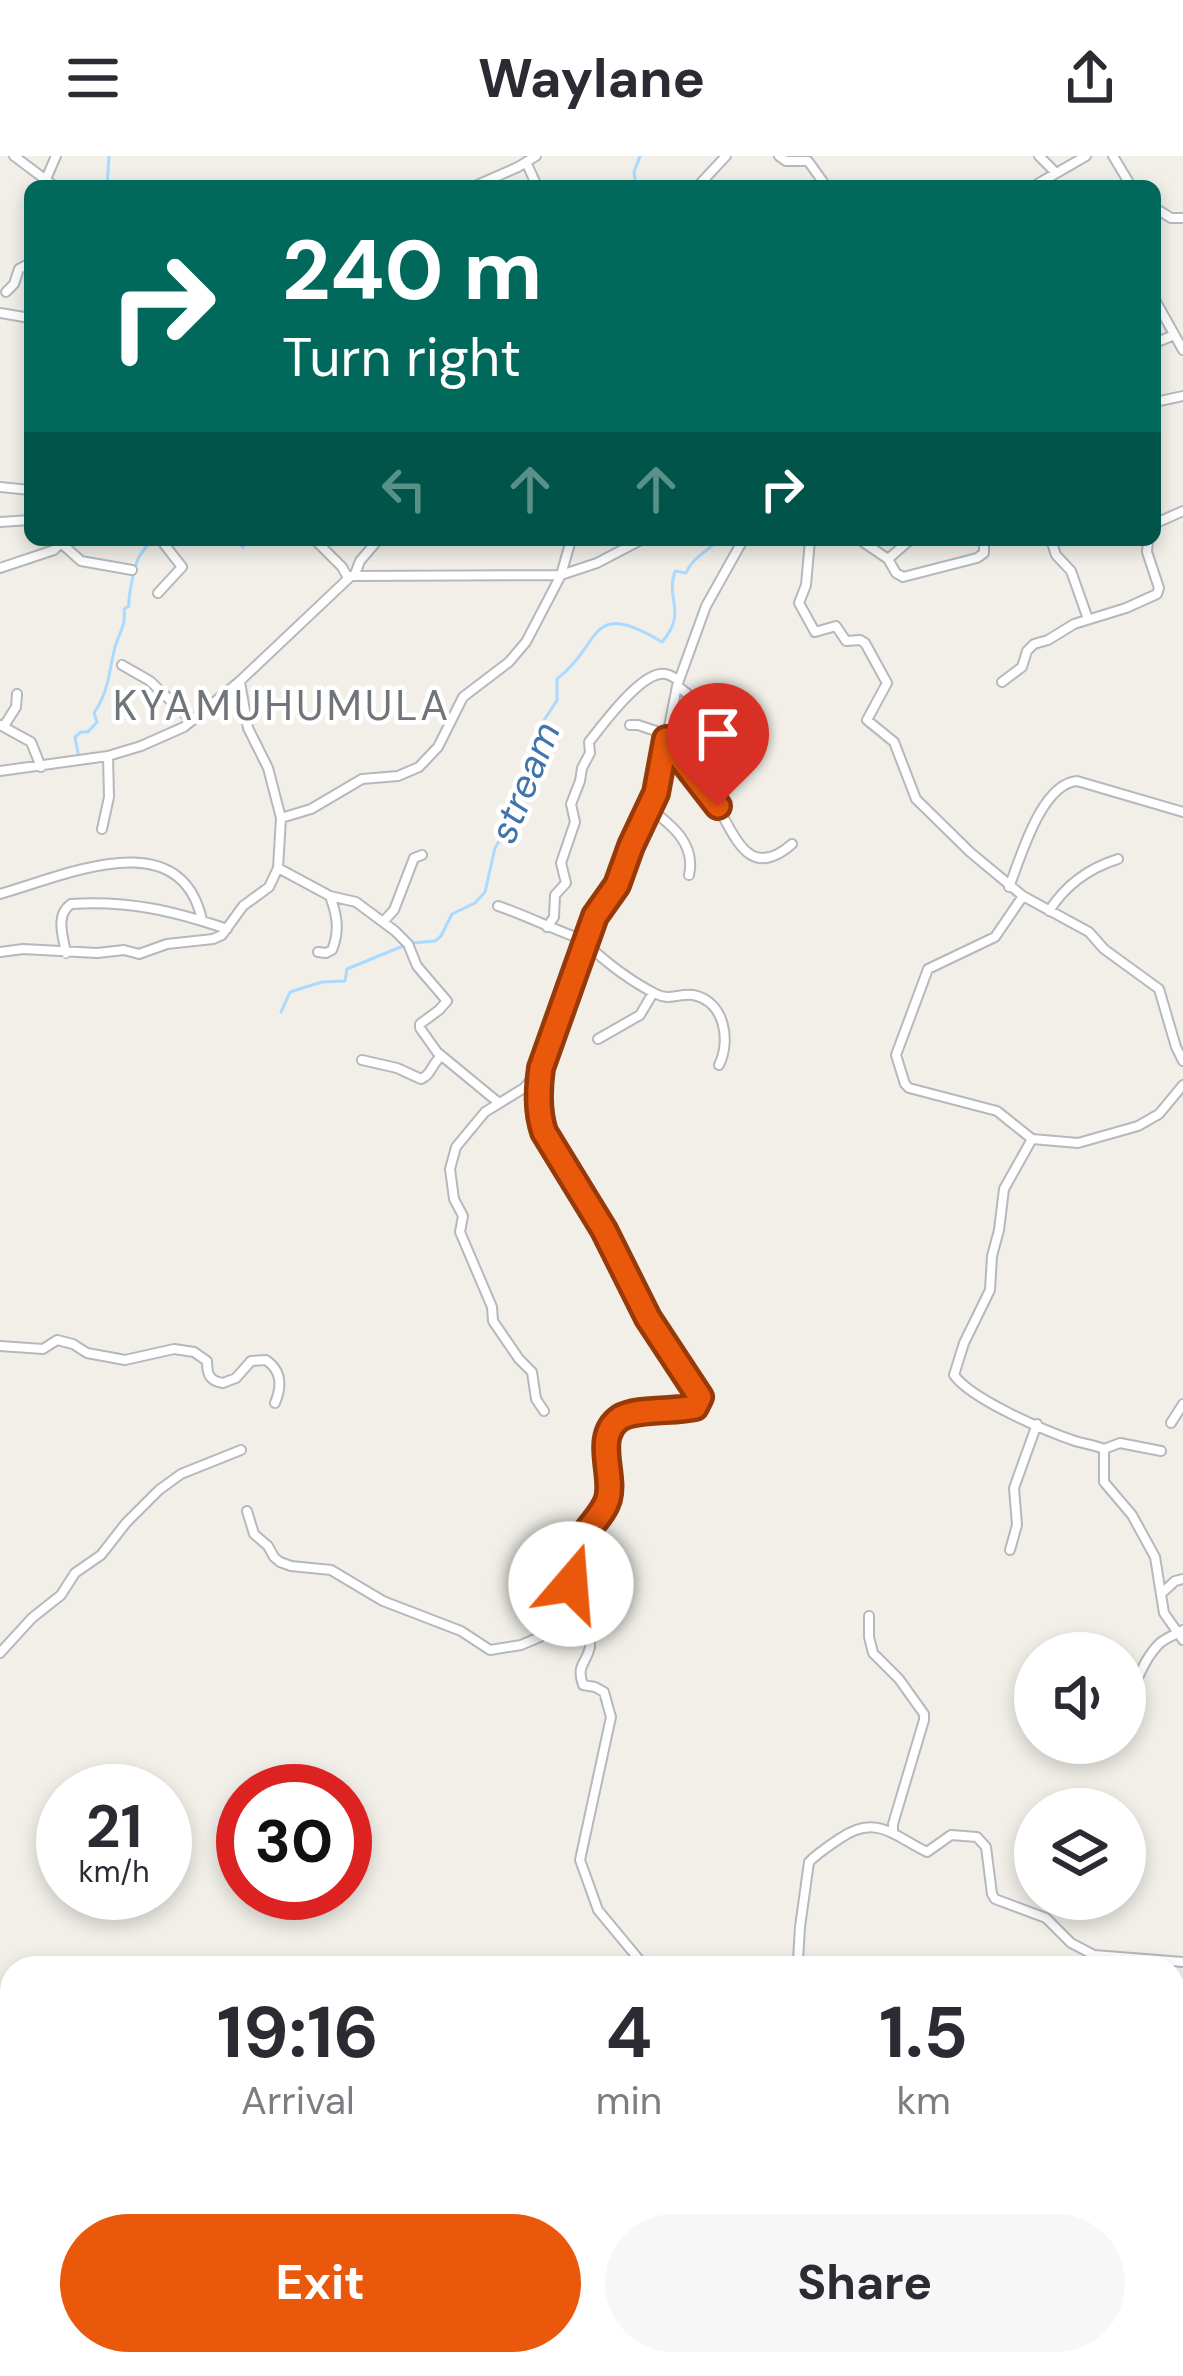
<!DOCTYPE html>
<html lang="en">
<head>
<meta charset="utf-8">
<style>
  :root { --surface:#fff; --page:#f7f7f7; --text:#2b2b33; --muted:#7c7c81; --accent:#ea580c }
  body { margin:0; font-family:"DM Sans",sans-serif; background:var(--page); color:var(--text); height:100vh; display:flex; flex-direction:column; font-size:45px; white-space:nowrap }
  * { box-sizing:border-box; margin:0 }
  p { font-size:39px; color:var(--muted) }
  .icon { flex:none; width:66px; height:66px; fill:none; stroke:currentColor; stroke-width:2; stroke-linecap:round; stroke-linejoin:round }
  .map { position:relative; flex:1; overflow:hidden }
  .side { position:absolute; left:0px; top:1800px; width:1185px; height:420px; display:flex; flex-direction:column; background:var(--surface); border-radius:36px 36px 0 0; box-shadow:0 6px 18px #0003 }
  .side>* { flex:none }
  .banner { position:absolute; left:24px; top:24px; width:1137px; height:366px; border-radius:18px; box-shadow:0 6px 18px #0003; background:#00695c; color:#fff; overflow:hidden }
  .fabs { position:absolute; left:1014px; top:1476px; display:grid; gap:24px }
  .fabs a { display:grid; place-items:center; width:132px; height:132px; border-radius:50%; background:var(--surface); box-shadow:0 6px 18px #0003; font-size:60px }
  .speed { position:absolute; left:36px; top:1608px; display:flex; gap:24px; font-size:60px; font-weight:700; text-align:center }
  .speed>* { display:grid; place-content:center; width:156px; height:156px; border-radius:50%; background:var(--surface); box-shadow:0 6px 18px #0003; line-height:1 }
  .speed small { font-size:30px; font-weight:400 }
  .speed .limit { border:18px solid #d22; background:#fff; color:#111 }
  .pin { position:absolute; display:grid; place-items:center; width:102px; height:102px; color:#fff; margin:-123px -51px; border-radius:50% 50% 50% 0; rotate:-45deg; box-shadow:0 0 12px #0007 }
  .pin .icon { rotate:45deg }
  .me { position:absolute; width:132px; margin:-66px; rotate:18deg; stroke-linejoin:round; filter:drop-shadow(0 0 9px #0008) }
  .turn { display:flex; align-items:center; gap:42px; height:252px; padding:0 60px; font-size:54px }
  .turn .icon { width:156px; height:156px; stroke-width:2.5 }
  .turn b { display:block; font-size:84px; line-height:102px }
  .lanes { display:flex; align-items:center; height:114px; padding:0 60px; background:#0003; justify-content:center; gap:60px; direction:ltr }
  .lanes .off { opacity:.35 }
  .eta { display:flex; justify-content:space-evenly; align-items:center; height:204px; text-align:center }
  .eta b { font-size:72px; font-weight:700; line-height:84px }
  .primary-button { display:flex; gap:24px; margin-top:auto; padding:24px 60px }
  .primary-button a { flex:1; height:138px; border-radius:72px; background:var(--accent); color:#fff; font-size:48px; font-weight:700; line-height:138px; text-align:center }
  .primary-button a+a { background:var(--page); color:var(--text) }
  header { display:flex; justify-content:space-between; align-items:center; height:156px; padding:0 60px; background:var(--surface); font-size:54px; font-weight:700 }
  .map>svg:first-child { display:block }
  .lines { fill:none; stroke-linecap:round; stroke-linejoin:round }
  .stream { stroke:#aadaff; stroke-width:3 }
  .minor-casing { stroke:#b5b8bc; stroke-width:12 }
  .minor { stroke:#fff; stroke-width:8 }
  .route-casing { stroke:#983908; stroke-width:30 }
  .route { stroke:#ea580c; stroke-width:21 }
  .labels { text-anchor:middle; stroke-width:9; stroke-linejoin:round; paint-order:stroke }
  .water-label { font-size:39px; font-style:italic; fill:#4174aa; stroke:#fff }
  .quarter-label { font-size:42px; letter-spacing:3px; fill:#70757a; stroke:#fff }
</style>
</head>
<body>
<header><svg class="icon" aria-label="menu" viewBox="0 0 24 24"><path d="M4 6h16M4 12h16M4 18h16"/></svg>Waylane<svg class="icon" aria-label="share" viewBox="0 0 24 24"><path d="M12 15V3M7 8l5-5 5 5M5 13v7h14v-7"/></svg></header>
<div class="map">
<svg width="1183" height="2220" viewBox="0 0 1183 2220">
  <rect width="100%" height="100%" fill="#f1efe8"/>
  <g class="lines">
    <path class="stream" d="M107 30 109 0
      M636 30 634 16 640 0
      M237 384 243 391
      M78 597 75 581 81 576H88L97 566 94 557C109 535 109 515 115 491 120 475 126 469 124 453L129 450C128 441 134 411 139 401 143 395 147 390 150 384
      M412 787 435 785 441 780 452 758 475 747 485 736 495 692 506 674 514 651V640L524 632 543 566 557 544V523C603 488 587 441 662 486 688 456 665 444 675 415L686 417C693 401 706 397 718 384
      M281 856 290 836 322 826 345 825 347 813 403 790
      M449 2208 454 2220"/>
    <g class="minor-casing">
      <path id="minor" d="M14 0 54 30
        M779 0 786 5H808L826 30
        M1039 0 1055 16
        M1113 0 1131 30
        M526 6 537 30
        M46 23 56 0
        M475 30 518 11 536 0
        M698 30 726 0
        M1034 30 1086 0
        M1155 52 1171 62H1183
        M6 136 14 128 19 113 30 107
        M1155 144 1183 194
        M0 157 30 162
        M1155 187 1174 179
        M1155 246 1183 240
        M0 331 30 334
        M0 366 30 364
        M1156 367 1183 355
        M315 384 342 411 348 422
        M810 384 806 429 799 447 815 476 836 470 846 485 860 484 865 487 887 527 867 564 894 586 916 643 970 696 1023 740 1089 776 1104 793 1159 833 1176 891 1183 905
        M860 384 888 403 896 417 903 421 977 402 984 397V384
        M1051 384 1056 399 1071 415 1088 463
        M61 387 81 405 132 414
        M888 403 910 384
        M0 412 54 394 63 384
        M355 418 360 405 378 384
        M158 437 182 411 161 384
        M122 509 150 525 192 565
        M1002 526 1022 511 1027 495 1034 488 1048 484 1074 468 1126 452 1157 438 1159 432 1147 396 1148 384
        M677 530C700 544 711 571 731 590L737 589
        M0 569 31 586 41 611
        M630 569H638L665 578
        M4 570 16 551 17 538
        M667 584C682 605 699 623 713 644 734 674 746 728 792 688
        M0 615 108 600 141 590 184 571 240 525 351 420 561 419 597 407 641 384
        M649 652C672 669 696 688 689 719
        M281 662 311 653 362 623 398 620 419 611 438 591 463 541 509 506 526 486 561 419 571 384
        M102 673 109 641 108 600
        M278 712 330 740 356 746 395 775 408 788 417 810 447 845 439 854 420 868V872L437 896 499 947
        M1009 731C1021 701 1041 628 1077 625L1183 656
        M0 738C64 720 180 665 202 764
        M1023 740 995 781 928 813 896 899 905 928 909 932 997 955 1032 983
        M498 750C528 760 556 775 587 785
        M1049 755C1065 730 1089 712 1118 703
        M383 766 394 754 414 702 422 699
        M547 771 554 761 555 739 566 727 561 707 575 666 571 648 580 625 582 612 590 597 589 586C603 568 638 521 660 518 667 517 672 520 678 524
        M586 787C605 806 632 826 656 838 670 845 679 837 693 839 725 845 731 885 719 909
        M0 796 23 793 97 797 124 794 139 798 167 788 213 783 222 779 243 750 269 731 278 712 281 662 268 612 248 572 240 526
        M318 796 326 797 332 794C340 775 337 759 330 740
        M66 797C63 780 55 759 71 748 128 744 174 755 227 773
        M598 883 640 859 653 837
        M362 904 397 912 421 923C432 919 432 906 442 900
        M540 914 524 932 485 956 456 991 450 1013 454 1043 463 1060 460 1076 492 1151 493 1165 519 1203 532 1216 536 1243 544 1255
        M1183 929 1159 958 1138 970 1078 987 1032 983 1004 1033 999 1074 992 1100 990 1134 964 1187 954 1219C971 1243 1045 1275 1075 1285 1085 1288 1094 1289 1104 1293V1326L1132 1359 1155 1401 1164 1457 1183 1484
        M0 1190 43 1193 57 1184 73 1188 87 1197 125 1204 174 1193 194 1196 207 1205C207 1218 209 1225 223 1227L236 1222 251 1205 266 1204C282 1215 282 1230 275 1247
        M1171 1267 1183 1248
        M1104 1293 1120 1287 1161 1295
        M247 1355 254 1378 268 1390 274 1401 280 1406 291 1410 331 1414 383 1445 461 1475 490 1494 521 1489 540 1481C546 1470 550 1437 553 1435 558 1431 565 1431 570 1428
        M1010 1394 1017 1369 1014 1332 1037 1268
        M1162 1437 1175 1425 1183 1423
        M869 1460V1481L873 1497 899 1523 924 1558V1564L893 1668V1676
        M0 1497 32 1462 61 1439 75 1417 101 1399 126 1367 159 1334 181 1318 241 1294
        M1125 1560C1133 1536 1140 1508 1158 1489 1164 1482 1175 1479 1183 1474
        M798 1804 800 1771 809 1706C818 1697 829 1690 839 1683 876 1657 894 1680 927 1696L951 1679 977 1681 986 1691 992 1738 995 1743 1046 1762 1071 1787 1094 1799 1183 1806
        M646 1812 598 1754 580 1704 611 1561 604 1536 595 1531 583 1529C576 1508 586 1509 590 1491 591 1484 585 1477 588 1471 591 1465 599 1464 604 1460L605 1448 597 1439C584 1444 579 1437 570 1428 570 1412 578 1388 587 1374 595 1364 604 1356 608 1343 615 1318 593 1280 620 1262 635 1252 676 1256 695 1251L700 1241 692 1224 648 1162 604 1074 544 976 538 934 541 912 595 760 617 729 631 690 656 637 677 530 706 450 743 384
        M1173 2096 1183 2100
        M1118 2208 1119 2220"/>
    </g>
    <use href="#minor" class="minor"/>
  </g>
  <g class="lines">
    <g class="route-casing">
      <path id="route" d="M571 1428C569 1412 578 1388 587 1375 595 1364 604 1356 608 1343 615 1318 593 1281 620 1262 636 1252 676 1256 695 1251L700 1241 648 1162 604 1074 544 976C537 955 538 934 541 912L595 760 617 729 631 690 656 637 666 583 718 650"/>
    </g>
    <use href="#route" class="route"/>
  </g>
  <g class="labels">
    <g class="water-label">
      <text transform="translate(524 626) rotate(-68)" y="14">stream</text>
    </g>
    <g class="quarter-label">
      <text x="282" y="564">KYAMUHUMULA</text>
    </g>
  </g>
</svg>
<div class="fabs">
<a><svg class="icon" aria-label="sound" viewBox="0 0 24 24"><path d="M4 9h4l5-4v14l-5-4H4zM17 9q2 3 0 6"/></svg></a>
<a><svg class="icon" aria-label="layers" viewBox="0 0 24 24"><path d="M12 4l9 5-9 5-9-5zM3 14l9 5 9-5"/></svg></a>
</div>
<div class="speed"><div>21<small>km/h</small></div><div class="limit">30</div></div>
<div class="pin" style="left:718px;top:650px;background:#d93025"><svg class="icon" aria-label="arrive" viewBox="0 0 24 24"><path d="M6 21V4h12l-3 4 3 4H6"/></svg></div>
<svg class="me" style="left:571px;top:1428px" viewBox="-20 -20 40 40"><circle r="19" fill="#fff"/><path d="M0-13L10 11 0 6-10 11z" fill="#ea580c"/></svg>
<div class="banner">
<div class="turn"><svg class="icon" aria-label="right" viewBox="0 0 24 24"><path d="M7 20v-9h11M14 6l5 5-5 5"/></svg><div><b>240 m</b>Turn right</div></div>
<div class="lanes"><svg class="icon off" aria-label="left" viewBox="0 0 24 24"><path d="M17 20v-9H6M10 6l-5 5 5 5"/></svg><svg class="icon off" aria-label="ahead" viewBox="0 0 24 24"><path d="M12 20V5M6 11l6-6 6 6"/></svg><svg class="icon off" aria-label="ahead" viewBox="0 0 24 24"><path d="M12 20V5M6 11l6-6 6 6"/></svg><svg class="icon" aria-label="right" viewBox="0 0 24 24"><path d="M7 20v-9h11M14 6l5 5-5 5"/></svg></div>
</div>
<section class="side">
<div class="eta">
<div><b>19:16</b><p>Arrival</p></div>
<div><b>4</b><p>min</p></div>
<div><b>1.5</b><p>km</p></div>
</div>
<div class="primary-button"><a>Exit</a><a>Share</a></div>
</section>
</div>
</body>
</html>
